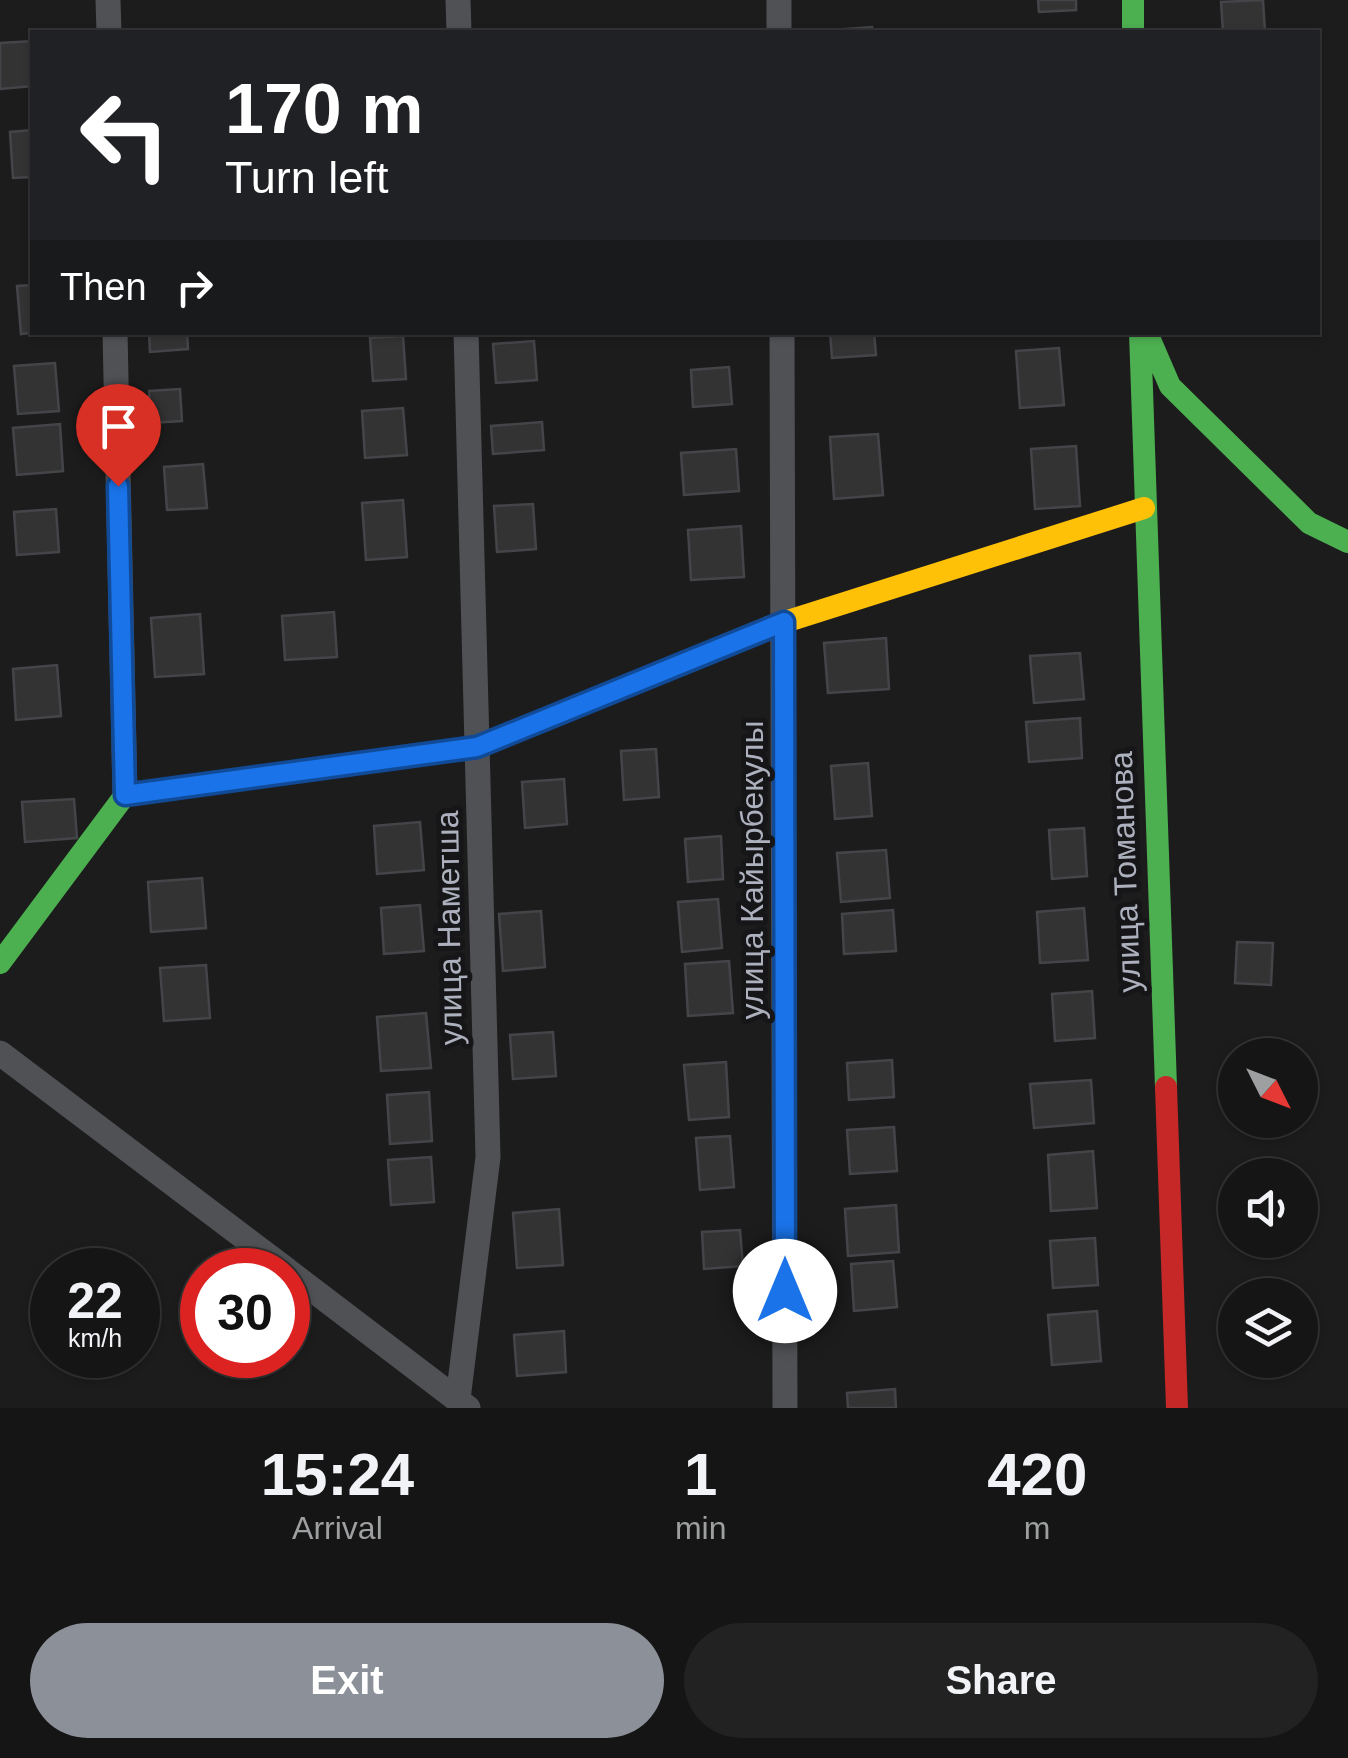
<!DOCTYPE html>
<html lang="en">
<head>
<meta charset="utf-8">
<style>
  :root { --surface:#151515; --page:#222; --text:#f1f3f6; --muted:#9d9fa0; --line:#343434; --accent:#8c9099 }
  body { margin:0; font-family:Arial,sans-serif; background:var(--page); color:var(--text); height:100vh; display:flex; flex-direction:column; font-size:38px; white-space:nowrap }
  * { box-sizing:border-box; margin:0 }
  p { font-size:32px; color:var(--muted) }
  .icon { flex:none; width:55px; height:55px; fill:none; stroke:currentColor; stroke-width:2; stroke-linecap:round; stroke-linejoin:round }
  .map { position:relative; height:1408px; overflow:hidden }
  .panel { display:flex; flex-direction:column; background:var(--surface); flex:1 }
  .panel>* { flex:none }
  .top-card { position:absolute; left:30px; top:30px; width:1290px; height:305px; border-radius:0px; box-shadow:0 2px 8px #0004,0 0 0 2px var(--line); background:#202124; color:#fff; overflow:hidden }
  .needle { width:65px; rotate:132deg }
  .fabs { position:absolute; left:1218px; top:1038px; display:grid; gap:20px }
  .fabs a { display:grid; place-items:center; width:100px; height:100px; border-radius:50%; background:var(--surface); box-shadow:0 2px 8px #0004,0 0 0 2px var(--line); font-size:50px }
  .speed { position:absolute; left:30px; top:1248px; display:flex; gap:20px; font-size:50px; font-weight:700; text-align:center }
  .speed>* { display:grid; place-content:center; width:130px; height:130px; border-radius:50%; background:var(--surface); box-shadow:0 2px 8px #0004,0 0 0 2px var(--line); line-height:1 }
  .speed small { font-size:25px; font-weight:400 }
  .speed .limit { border:15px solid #d22; background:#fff; color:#111 }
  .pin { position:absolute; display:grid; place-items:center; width:85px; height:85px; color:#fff; margin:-102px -42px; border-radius:50% 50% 50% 0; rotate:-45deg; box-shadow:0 0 10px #0007 }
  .pin .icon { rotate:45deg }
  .me { position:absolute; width:110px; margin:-55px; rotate:0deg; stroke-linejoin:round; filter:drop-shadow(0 0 8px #0008) }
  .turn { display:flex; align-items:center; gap:35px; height:210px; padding:0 30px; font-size:45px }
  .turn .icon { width:130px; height:130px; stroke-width:2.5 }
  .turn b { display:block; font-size:70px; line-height:85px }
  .then { display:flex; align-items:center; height:95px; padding:0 30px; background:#0003; gap:20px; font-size:38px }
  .eta { display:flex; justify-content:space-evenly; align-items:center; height:170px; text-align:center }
  .eta b { font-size:60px; font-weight:700; line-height:70px }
  .button { display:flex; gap:20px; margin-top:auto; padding:20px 30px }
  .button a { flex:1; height:115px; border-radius:60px; background:var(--accent); color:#fff; font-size:40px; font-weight:700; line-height:115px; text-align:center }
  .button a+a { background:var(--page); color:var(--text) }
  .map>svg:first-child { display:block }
  .building { fill:#333334; stroke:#444548; stroke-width:2.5 }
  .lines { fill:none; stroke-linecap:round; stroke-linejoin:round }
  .street { stroke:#505155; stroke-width:25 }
  .fast { stroke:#4caf50; stroke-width:22 }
  .slow { stroke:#ffc107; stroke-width:22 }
  .jam { stroke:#c62828; stroke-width:22 }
  .route-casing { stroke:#114b97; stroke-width:25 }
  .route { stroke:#1a73e8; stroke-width:18 }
  .labels { text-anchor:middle; stroke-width:10; stroke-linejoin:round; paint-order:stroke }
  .street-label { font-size:32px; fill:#adb0bd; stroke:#161618 }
</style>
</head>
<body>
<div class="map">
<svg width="1348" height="1408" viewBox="0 0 1348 1408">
  <rect width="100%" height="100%" fill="#1c1c1c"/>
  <path class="building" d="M1038 0H1076V10L1039 12Z
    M1263 0 1265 32H1223L1221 2Z
    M872 27V32H818V31Z
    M32 41V86L0 89V43Z
    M32 130V177L13 178 10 132Z
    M32 285V332H38L21 334 17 286Z
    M149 332H187L188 349 150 352Z
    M830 332H874L876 355 832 358Z
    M403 336 406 379 373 381 370 338Z
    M534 341 537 380 496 383 493 344Z
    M1059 348 1064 405 1020 408 1016 351Z
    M55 363 59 411 18 414 14 366Z
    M729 367 732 404 693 407 691 370Z
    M180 389 182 421 151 423 149 391Z
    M403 408 407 455 365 458 362 411Z
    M542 422 544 450 493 454 491 426Z
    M60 424 63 471 17 475 13 428Z
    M878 434 883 495 834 499 830 437Z
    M1076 446 1080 506 1035 509 1031 449Z
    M736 449 739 491 684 495 681 453Z
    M203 464 207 508 167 510 164 467Z
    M403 500 407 557 366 560 362 503Z
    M533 504 536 549 497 552 494 506Z
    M56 509 59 552 17 555 14 512Z
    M741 526 744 577 691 580 688 530Z
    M334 612 337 657 285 660 282 616Z
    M200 614 204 674 155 677 151 618Z
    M886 638 889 689 828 693 824 643Z
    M1080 653 1084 699 1034 703 1030 656Z
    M57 665 61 716 16 720 13 669Z
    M1080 718 1082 758 1029 762 1026 722Z
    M656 749 659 797 624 800 621 751Z
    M868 763 872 816 835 819 831 766Z
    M564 779 567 824 525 828 522 782Z
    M74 799 77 838 25 842 22 802Z
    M420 822 424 870 377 874 374 826Z
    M1084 828 1087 876 1052 879 1049 830Z
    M721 836 723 879 688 882 685 839Z
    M886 850 890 898 841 902 837 853Z
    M202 878 206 928 151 932 148 882Z
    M718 899 722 948 682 952 678 902Z
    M420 905 424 951 384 954 381 908Z
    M1084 908 1088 960 1040 963 1037 912Z
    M893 910 896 951 844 954 842 914Z
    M541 911 545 967 503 971 499 914Z
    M1237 942 1273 943 1271 985 1235 983Z
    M729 961 733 1013 688 1016 685 964Z
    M206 965 210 1018 164 1021 160 968Z
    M1092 991 1095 1038 1055 1041 1052 994Z
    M426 1013 431 1068 381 1071 377 1017Z
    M553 1032 556 1076 513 1079 510 1035Z
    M892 1060 894 1097 849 1100 847 1063Z
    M726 1062 729 1117 689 1120 684 1065Z
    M1091 1080 1094 1123 1034 1128 1030 1084Z
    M429 1092 432 1141 390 1144 387 1095Z
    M894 1127 897 1171 850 1174 847 1130Z
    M730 1136 734 1187 700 1190 696 1138Z
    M1093 1151 1097 1208 1051 1211 1048 1155Z
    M431 1157 434 1202 391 1205 388 1160Z
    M1285 1166 1286 1175H1242V1168Z
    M896 1205 899 1252 848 1256 845 1209Z
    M559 1209 563 1265 517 1268 513 1213Z
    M740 1230 743 1266 704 1269 702 1232Z
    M1095 1238 1098 1285 1053 1288 1050 1241Z
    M893 1261 897 1307 854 1311 851 1264Z
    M1097 1311 1101 1361 1052 1365 1048 1315Z
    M564 1331 566 1372 517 1376 514 1335Z
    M895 1389 896 1408H848L847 1393Z"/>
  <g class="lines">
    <path class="street" d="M108 0 109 32
      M458 0 459 32
      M779 0V32
      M115 332 125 795
      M782 332 785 1408
      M0 1053 287 1270
      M288 1271 468 1408
      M458 1399 488 1157 466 332"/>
    <path class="fast" d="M1133 0V32
      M1140 332 1166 1087
      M1148 335 1170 386 1309 523 1348 542
      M0 963 125 795 477 747 663 671"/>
    <path class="slow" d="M663 671 769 627 1144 508"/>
    <path class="jam" d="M1166 1087 1177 1408"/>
  </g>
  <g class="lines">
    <g class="route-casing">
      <path id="route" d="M118 486 125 795 477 747 784 622 785 1291"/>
    </g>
    <use href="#route" class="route"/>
  </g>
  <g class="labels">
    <g class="street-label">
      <text transform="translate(752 870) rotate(-90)" y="11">улица Кайырбекулы</text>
      <text transform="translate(1125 872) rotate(-92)" y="11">улица Томанова</text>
      <text transform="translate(449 928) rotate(-91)" y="11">улица Наметша</text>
    </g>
  </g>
</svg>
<div class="fabs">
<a><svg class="needle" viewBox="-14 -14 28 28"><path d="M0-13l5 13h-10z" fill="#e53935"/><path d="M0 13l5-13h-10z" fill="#9d9fa0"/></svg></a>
<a><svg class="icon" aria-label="sound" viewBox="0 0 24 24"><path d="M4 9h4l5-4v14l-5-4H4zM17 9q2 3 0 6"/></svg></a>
<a><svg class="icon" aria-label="layers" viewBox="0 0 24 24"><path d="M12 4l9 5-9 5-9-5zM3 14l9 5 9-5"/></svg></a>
</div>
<div class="speed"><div>22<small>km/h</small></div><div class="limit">30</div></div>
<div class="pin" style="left:118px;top:486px;background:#d93025"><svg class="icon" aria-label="arrive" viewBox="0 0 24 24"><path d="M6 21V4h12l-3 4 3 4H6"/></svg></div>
<svg class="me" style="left:785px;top:1291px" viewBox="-20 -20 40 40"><circle r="19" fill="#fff"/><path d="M0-13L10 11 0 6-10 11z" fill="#1a73e8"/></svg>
<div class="top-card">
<div class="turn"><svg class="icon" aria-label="left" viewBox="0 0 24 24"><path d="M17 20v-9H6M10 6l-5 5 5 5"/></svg><div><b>170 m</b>Turn left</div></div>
<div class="then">Then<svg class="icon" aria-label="right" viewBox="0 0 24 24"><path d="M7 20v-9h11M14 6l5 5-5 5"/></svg></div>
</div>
</div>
<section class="panel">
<div class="eta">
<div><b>15:24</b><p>Arrival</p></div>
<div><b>1</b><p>min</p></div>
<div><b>420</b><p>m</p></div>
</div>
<div class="button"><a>Exit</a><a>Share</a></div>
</section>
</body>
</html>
